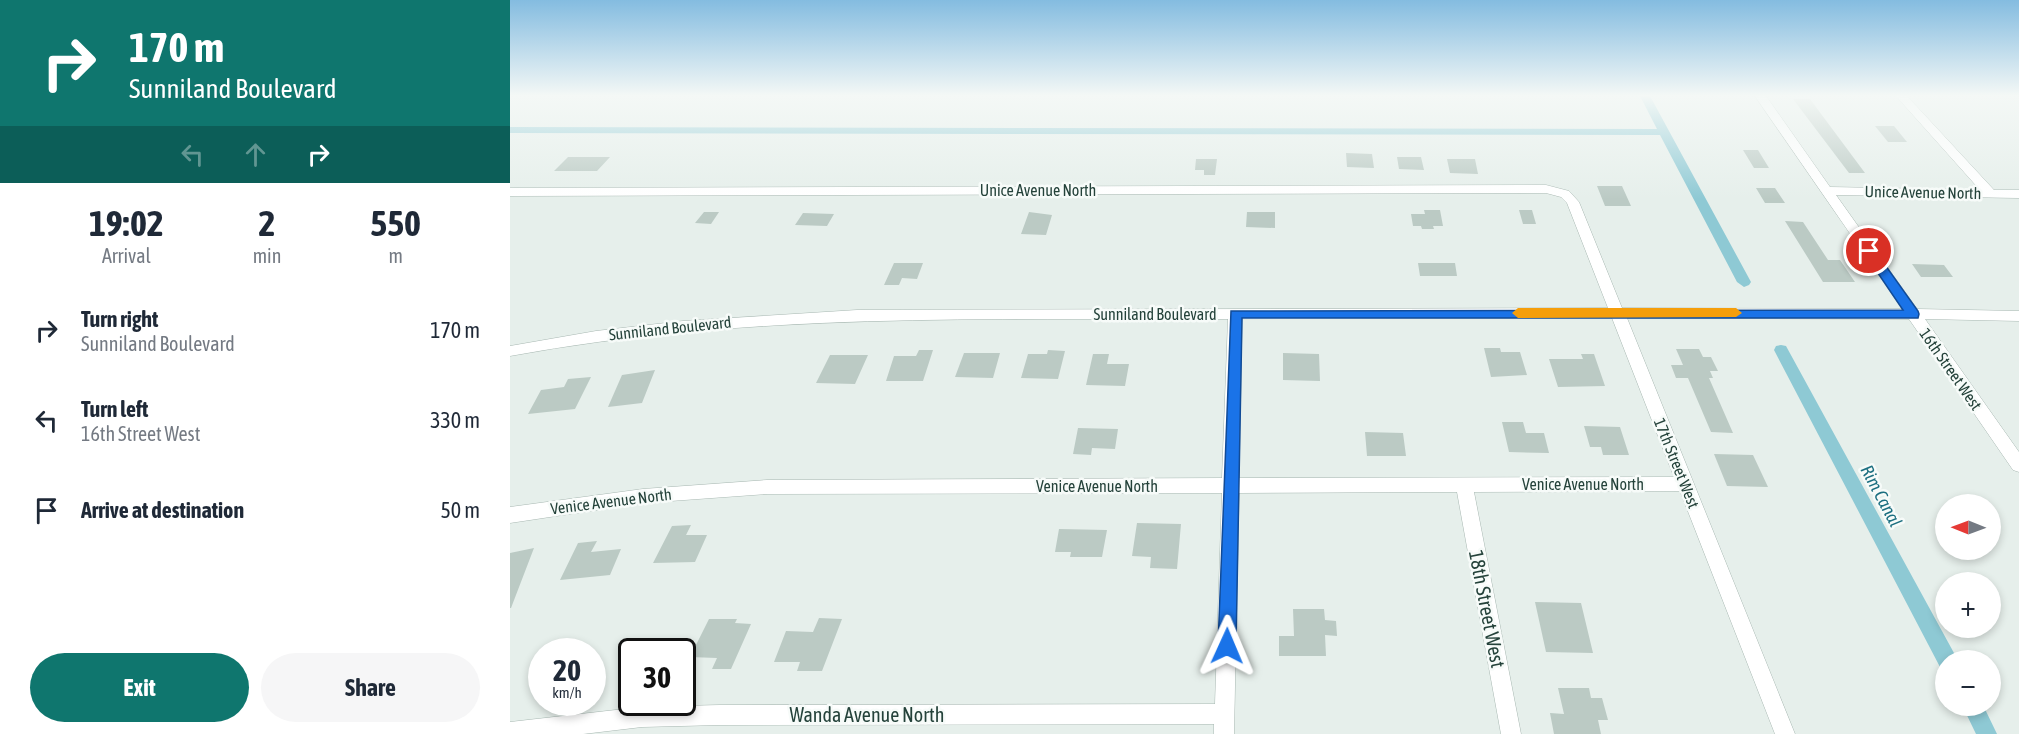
<!DOCTYPE html>
<html lang="en">
<head>
<meta charset="utf-8">
<style>
  :root { --surface:#fff; --page:#f6f6f7; --text:#1f2937; --muted:#747a83; --accent:#0f766e }
  body { margin:0; font-family:"Asap Condensed",sans-serif; background:var(--page); color:var(--text); height:100vh; display:flex; flex-direction:column; font-size:22px; white-space:nowrap }
  * { box-sizing:border-box; margin:0 }
  p { font-size:20px; color:var(--muted) }
  .icon { flex:none; width:33px; height:33px; fill:none; stroke:currentColor; stroke-width:2; stroke-linecap:round; stroke-linejoin:round }
  .map { position:relative; flex:1; overflow:hidden }
  .drawer { display:flex; flex-direction:column; background:var(--surface); width:510px }
  .drawer>* { flex:none }
  .guide { background:#0f766e; color:#fff; overflow:hidden }
  .needle { width:39px; rotate:271deg }
  .buttons { position:absolute; left:1425px; top:494px; display:grid; gap:12px }
  .buttons a { display:grid; place-items:center; width:66px; height:66px; border-radius:50%; background:var(--surface); box-shadow:0 3px 9px #0003; font-size:30px }
  .speed { position:absolute; left:18px; top:638px; display:flex; gap:12px; font-size:30px; font-weight:700; text-align:center }
  .speed>* { display:grid; place-content:center; width:78px; height:78px; border-radius:50%; background:var(--surface); box-shadow:0 3px 9px #0003; line-height:1 }
  .speed small { font-size:15px; font-weight:400 }
  .speed .limit { border:3px solid #111; border-radius:9px; background:#fff; color:#111 }
  .pin { position:absolute; display:grid; place-items:center; width:51px; height:51px; color:#fff; margin:-26px; border:3px solid #fff; border-radius:50%; box-shadow:0 2px 6px #0007 }
  .me { position:absolute; width:66px; margin:-33px; rotate:1deg; stroke-linejoin:round; filter:drop-shadow(0 0 4px #0008) }
  .turn { display:flex; align-items:center; gap:21px; height:126px; padding:0 30px; font-size:27px }
  .turn .icon { width:78px; height:78px; stroke-width:2.5 }
  .turn b { display:block; font-size:42px; line-height:51px }
  .lanes { display:flex; align-items:center; height:57px; padding:0 30px; background:#0003; justify-content:center; gap:30px; direction:ltr }
  .lanes .off { opacity:.35 }
  .eta { display:flex; justify-content:space-evenly; align-items:center; height:102px; text-align:center }
  .eta b { font-size:36px; font-weight:700; line-height:42px }
  .action { display:flex; gap:12px; margin-top:auto; padding:12px 30px }
  .action a { flex:1; height:69px; border-radius:36px; background:var(--accent); color:#fff; font-size:24px; font-weight:700; line-height:69px; text-align:center }
  .action a+a { background:var(--page); color:var(--text) }
  ul { padding:0; list-style:none }
  li { display:flex; align-items:center; gap:18px; height:90px; padding:0 30px }
  li div { flex:1 }
  li b { display:block; font-size:22px }
  li em { font-style:normal }
  main { display:flex; flex:1; min-height:0 }
  .map>svg:first-child { display:block }
  .lines { fill:none; stroke-linecap:round; stroke-linejoin:round }
  .canal { fill:#8ec9d4; fill-rule:evenodd }
  .building { fill:#bbcac4 }
  .street-casing { stroke:#a8b8b2; stroke-width:1 }
  .street { fill:#fff; fill-rule:evenodd }
  .route { fill:#1a73e8; stroke:#114b97; stroke-width:1.5 }
  .slow { fill:#f59e0b }
  .labels { text-anchor:middle; stroke-width:5; stroke-linejoin:round; paint-order:stroke }
  .street-label { font-size:16px; fill:#24423a; stroke:#f7fbf9 }
  .water-label { font-size:18px; font-style:italic; fill:#1c6f80; stroke:#f7fbf9 }
  .near-street-label { font-size:20px; fill:#24423a; stroke:#f7fbf9 }
</style>
</head>
<body>
<main>
<section class="drawer">
<div class="guide">
<div class="turn"><svg class="icon" aria-label="right" viewBox="0 0 24 24"><path d="M7 20v-9h11M14 6l5 5-5 5"/></svg><div><b>170 m</b>Sunniland Boulevard</div></div>
<div class="lanes"><svg class="icon off" aria-label="left" viewBox="0 0 24 24"><path d="M17 20v-9H6M10 6l-5 5 5 5"/></svg><svg class="icon off" aria-label="ahead" viewBox="0 0 24 24"><path d="M12 20V5M6 11l6-6 6 6"/></svg><svg class="icon" aria-label="right" viewBox="0 0 24 24"><path d="M7 20v-9h11M14 6l5 5-5 5"/></svg></div>
</div>
<div class="eta">
<div><b>19:02</b><p>Arrival</p></div>
<div><b>2</b><p>min</p></div>
<div><b>550</b><p>m</p></div>
</div>
<ul>
<li><svg class="icon" aria-label="right" viewBox="0 0 24 24"><path d="M7 20v-9h11M14 6l5 5-5 5"/></svg><div><b>Turn right</b><p>Sunniland Boulevard</p></div><em>170 m</em></li>
<li><svg class="icon" aria-label="left" viewBox="0 0 24 24"><path d="M17 20v-9H6M10 6l-5 5 5 5"/></svg><div><b>Turn left</b><p>16th Street West</p></div><em>330 m</em></li>
<li><svg class="icon" aria-label="arrive" viewBox="0 0 24 24"><path d="M6 21V4h12l-3 4 3 4H6"/></svg><div><b>Arrive at destination</b></div><em>50 m</em></li>
</ul>
<div class="action"><a>Exit</a><a>Share</a></div>
</section>
<div class="map">
<svg width="1509" height="734" viewBox="0 0 1509 734">
  <rect width="100%" height="100%" fill="#e6efeb"/>
  <g class="lines">
    <path class="canal" d="M1130 96H1140L1241 282 1239 285 1234 287 1227 282 1150 135 0 133V127L1147 129Z
      M1271 345 1276 346 1444 653 1447 660H1436V669L1430 667 1264 350 1266 346Z
      M1452 705H1473L1487 734H1466Z"/>
  </g>
  <path class="building" d="M1283 99H1300L1355 173H1339Z
    M1365 126H1384L1397 142H1378Z
    M1233 150H1248L1259 168H1244Z
    M836 153 862 154 864 168 837 167Z
    M58 157H100L87 171H44Z
    M887 157H911L914 170 889 169Z
    M686 159H707L705 175H694V170H685Z
    M937 159H965L968 174 940 173Z
    M1087 186H1112L1121 206H1095Z
    M1246 188H1265L1275 203H1255Z
    M914 210H930L933 226H923L924 229H912L911 226H903L901 214H915Z
    M1009 210H1022L1026 224H1013Z
    M194 212H209L201 224 185 223Z
    M519 212 542 215 536 235 511 234Z
    M737 212H765V228L736 227Z
    M293 213 324 214 317 226 285 225Z
    M1275 221 1293 222 1318 260H1330L1345 282H1313Z
    M384 263H413L407 279 392 278 389 285H374Z
    M908 263H945L947 276H910Z
    M1402 264 1434 265 1443 277H1411Z
    M974 348H990L991 352H1010L1017 375 981 377Z
    M1166 349H1189L1193 357H1201L1208 371H1200L1203 378H1199L1223 433 1201 432 1178 378H1166L1161 365H1173Z
    M409 350H423L413 381H376L384 356H406Z
    M538 350 555 351 548 379 511 378 518 354H537Z
    M454 353H490L483 378 445 377Z
    M773 353 809 354 810 381 773 380Z
    M583 354H599L597 364H619L615 386 576 385Z
    M1071 354H1084L1095 386 1048 387 1039 359H1073Z
    M320 355H358L345 384 306 383Z
    M145 370 132 403 98 407 112 375Z
    M81 377 65 409 18 414 31 390 54 387 58 379Z
    M992 422H1013L1016 433H1034L1039 453 999 452Z
    M1074 426 1110 427 1119 455H1093L1091 447H1080Z
    M568 428 608 429 605 449 582 448 581 455 563 454Z
    M855 432 893 433 896 456H857Z
    M1204 454 1243 455 1258 487 1217 486Z
    M627 523 671 524 667 569 640 568 641 557 622 556Z
    M181 525 176 535H197L185 562 143 563 162 526Z
    M549 529 597 530 592 557H560L561 552H545Z
    M87 541 81 552 111 549 100 575 50 580 68 543Z
    M24 548 1 608H0V553Z
    M1025 602 1071 603 1083 653 1036 652Z
    M783 609H814L815 620 826 621 827 636 815 635 816 656H769V636H784Z
    M309 618 332 619 312 671H287L290 662H264L276 631 303 632Z
    M199 619H227L225 623 241 624 221 669H202L207 658 180 657Z
    M1048 688H1079L1081 698H1092L1098 720H1088L1091 734H1044L1040 713 1054 714Z"/>
  <g class="lines">
    <g class="street-casing">
      <path id="street" d="M1245 96H1256L1320 187 1470 190 1386 96H1397L1484 190H1509V198L1326 195 1407 309 1509 311V321L1415 319 1509 452V472L1503 470 1399 319 1117 318 1285 734H1265L1170 491 964 492 1011 734H991L947 492 729 493 724 734H704V724L210 725 132 727 73 734H0V722L132 707 210 705 705 704 712 493 257 494 133 503 0 523V507L133 489 257 480 712 478 718 319C478 320 237 312 0 356V346L86 331 173 321 347 310 1098 308 1057 203 1051 197 1036 193 0 196V188L1036 185 1059 191 1069 202 1112 308 1392 309ZM1102 318 1164 477 729 478 732 319Z"/>
    </g>
    <use href="#street" class="street"/>
  </g>
  <linearGradient id="sky" x2="0" y2="1"><stop stop-color="#84bce0"/><stop offset="0.48" stop-color="#f4f8f6"/><stop offset="1" stop-color="#f4f8f6" stop-opacity="0"/></linearGradient>
  <rect width="1509" height="199" fill="url(#sky)"/>
  <path class="route" d="M1359 247 1363 248 1408 311 1409 314 1408 318H732L726 646 723 652 717 654 711 652 708 646 721 311 1393 310 1353 251Z"/>
  <path class="slow" d="M1008 308H1226L1232 313 1226 317 1008 318 1002 313Z"/>
  <g class="labels">
    <g class="street-label">
      <text x="528" y="196">Unice Avenue North</text>
      <text transform="translate(1413 192) rotate(1)" y="6">Unice Avenue North</text>
      <text x="645" y="320">Sunniland Boulevard</text>
      <text transform="translate(160 328) rotate(-6)" y="6">Sunniland Boulevard</text>
      <text transform="translate(1441 369) rotate(55)" y="6">16th Street West</text>
      <text transform="translate(1167 463) rotate(68)" y="6">17th Street West</text>
      <text x="1073" y="490">Venice Avenue North</text>
      <text x="587" y="492">Venice Avenue North</text>
      <text transform="translate(101 501) rotate(-7)" y="6">Venice Avenue North</text>
    </g>
    <g class="water-label">
      <text transform="translate(1371 496) rotate(62)" y="6">Rim Canal</text>
    </g>
    <g class="near-street-label">
      <text transform="translate(977 609) rotate(79)" y="7">18th Street West</text>
      <text x="357" y="722">Wanda Avenue North</text>
    </g>
  </g>
</svg>
<div class="buttons">
<a><svg class="needle" viewBox="-14 -14 28 28"><path d="M0-13l5 13h-10z" fill="#e53935"/><path d="M0 13l5-13h-10z" fill="#747a83"/></svg></a>
<a>+</a>
<a>−</a>
</div>
<div class="speed"><div>20<small>km/h</small></div><div class="limit">30</div></div>
<div class="pin" style="left:1359px;top:251px;background:#d93025"><svg class="icon" aria-label="arrive" viewBox="0 0 24 24"><path d="M6 21V4h12l-3 4 3 4H6"/></svg></div>
<svg class="me" style="left:717px;top:646px" viewBox="-20 -20 40 40"><path d="M0-17L14 15 0 8-14 15z" fill="#1a73e8" stroke="#fff" stroke-width="4"/></svg>
</div>
</main>
</body>
</html>
